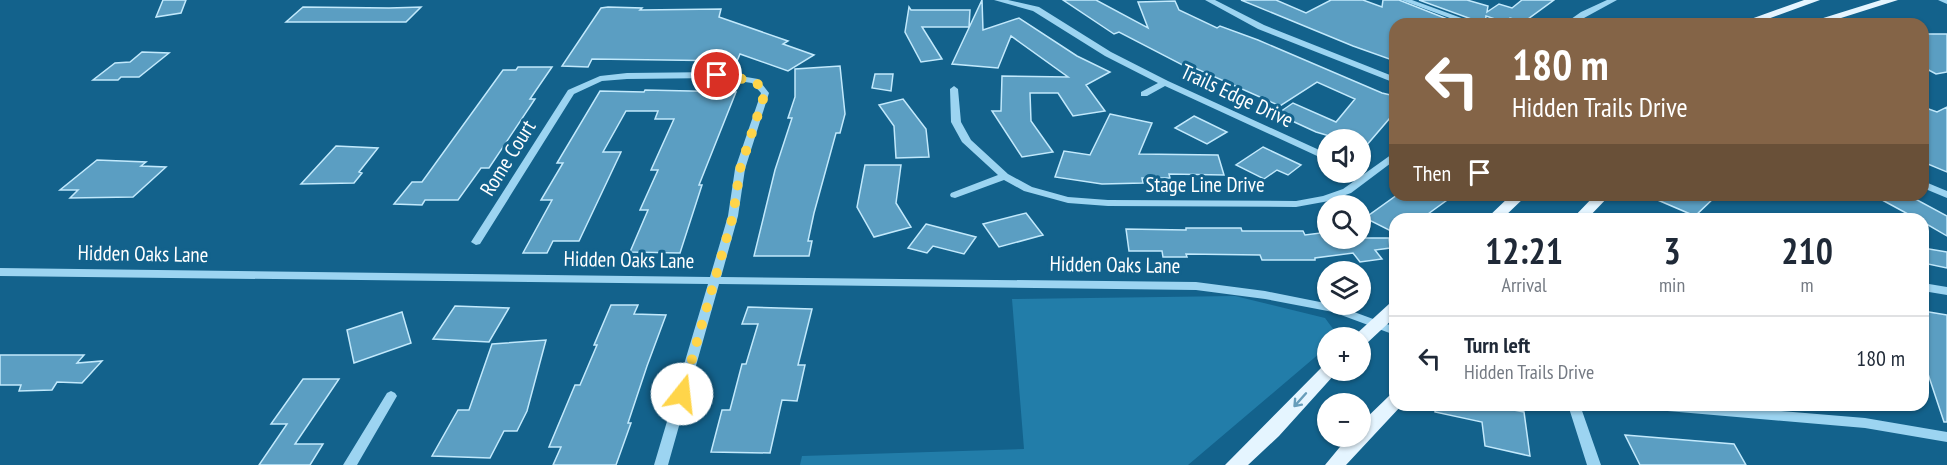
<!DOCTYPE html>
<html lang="en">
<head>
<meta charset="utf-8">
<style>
  :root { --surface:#fff; --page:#f2f2f3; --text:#1f2937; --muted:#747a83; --line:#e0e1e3 }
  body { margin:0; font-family:"PT Sans Narrow",sans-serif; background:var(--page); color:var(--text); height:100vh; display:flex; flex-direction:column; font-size:22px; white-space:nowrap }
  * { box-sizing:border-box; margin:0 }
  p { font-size:20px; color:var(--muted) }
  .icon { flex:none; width:33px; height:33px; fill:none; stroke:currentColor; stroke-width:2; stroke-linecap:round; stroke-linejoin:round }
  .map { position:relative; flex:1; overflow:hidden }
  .drawer { position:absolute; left:1389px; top:213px; width:540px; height:198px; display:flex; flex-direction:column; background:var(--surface); border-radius:18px; box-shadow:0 2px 4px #0004 }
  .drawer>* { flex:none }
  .top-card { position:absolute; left:1389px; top:18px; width:540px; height:183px; border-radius:18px; box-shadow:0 2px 4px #0004; background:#846447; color:#fff; overflow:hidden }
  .fabs { position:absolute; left:1317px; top:129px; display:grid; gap:12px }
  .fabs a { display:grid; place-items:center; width:54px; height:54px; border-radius:50%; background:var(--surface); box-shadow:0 2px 4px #0004; font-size:30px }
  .pin { position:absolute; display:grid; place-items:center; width:51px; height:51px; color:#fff; margin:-26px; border:3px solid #fff; border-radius:50%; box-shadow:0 2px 6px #0007 }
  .me { position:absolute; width:66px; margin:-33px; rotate:16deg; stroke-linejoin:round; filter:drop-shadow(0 0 4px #0008) }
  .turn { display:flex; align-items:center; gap:21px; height:126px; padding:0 24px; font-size:27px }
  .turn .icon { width:78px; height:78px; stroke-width:2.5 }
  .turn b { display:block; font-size:42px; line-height:51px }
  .then { display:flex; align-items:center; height:57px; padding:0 24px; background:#0003; gap:12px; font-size:22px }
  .eta { display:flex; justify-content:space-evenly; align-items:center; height:102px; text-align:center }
  .eta b { font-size:36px; font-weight:600; line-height:42px }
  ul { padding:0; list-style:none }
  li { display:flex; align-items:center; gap:18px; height:84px; padding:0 24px; border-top:2px solid var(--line) }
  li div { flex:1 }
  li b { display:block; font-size:22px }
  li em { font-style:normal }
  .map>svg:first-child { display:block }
  .green { fill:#227da9 }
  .building { fill:#5b9ec2; stroke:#c2e9fc; stroke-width:1.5 }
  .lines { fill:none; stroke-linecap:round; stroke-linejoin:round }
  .minor { fill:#9cd4f1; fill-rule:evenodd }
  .major { fill:#e5f5ff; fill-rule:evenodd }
  .oneway { stroke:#679dba }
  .route { stroke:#ffd54a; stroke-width:10; stroke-dasharray:0 18 }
  .labels { text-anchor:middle; stroke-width:6; stroke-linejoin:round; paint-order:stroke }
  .street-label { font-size:21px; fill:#fff; stroke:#13628c }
</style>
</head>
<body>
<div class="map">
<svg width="1947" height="465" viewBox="0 0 1947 465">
  <rect width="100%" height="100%" fill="#13628c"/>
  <path class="green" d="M1235 296 1325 318 1339 337 1328 338 1327 347 1188 465H800L802 456 1024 449 1012 299Z"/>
  <path class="building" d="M163 0H186L181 13 156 17Z
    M982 0 983 30 1019 18 1077 56 1110 72 1086 85 1105 111 1073 116 1058 93H1030L1031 121 1053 152 1022 157 992 111H1001L1002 76 1068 77 1011 36 998 68 952 64Z
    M1063 0H1096L1148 28 1138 2 1175 1 1179 10 1217 28 1220 26 1258 40 1382 93 1395 96V120L1390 118 1360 153V140H1343L1316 132 1277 114 1293 103 1336 122 1355 99 1317 82 1280 106 1195 68 1192 70 1119 32 1114 34Z
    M1241 0H1276L1306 13 1331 0H1363L1382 7 1383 0H1399L1460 24H1395V61L1353 46Z
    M1419 0H1467L1488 6 1487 12 1499 4 1512 8 1522 0H1554L1524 22 1510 18 1504 22 1486 16 1485 24Z
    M303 7 389 8 421 7 406 22H286Z
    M608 7 642 8 640 10 721 9 719 17 788 41 783 44 814 55 788 71 740 54 737 61 592 59 588 67 562 66 601 8Z
    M909 7 911 10H970L969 27H922L942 59 921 62 905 32Z
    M1923 34H1947V72L1936 74 1923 67Z
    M142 52 169 53 139 77H121L118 80H93L115 63 130 62Z
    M840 66 845 114 840 133H836L814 213 808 241H812L809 256H754L775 170 792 118H788L795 97V69Z
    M518 67H552L530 99H535L489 168H481L458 200H425L422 205 394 204 412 182H422L503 70H516Z
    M875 74H893L891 91 872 88Z
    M645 90 736 92 699 185H702L680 253 630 252 648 210H640L658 170H651L674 119H655L658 111H626L603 152H621L579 241H553L547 253H523L552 200H541L563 163H557L600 91 644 92Z
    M903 99 926 129 929 157 896 158 894 126 879 105Z
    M1923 107 1937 112 1947 107V172L1923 162Z
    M1110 114 1152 123 1139 154 1218 155 1224 175 1169 174 1170 178H1142L1143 183 1102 184 1055 177 1064 151 1090 155Z
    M1194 116 1227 132 1207 144 1175 128Z
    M336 146 378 148 359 172 362 173 354 183 301 184Z
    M1263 147 1301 165 1288 175 1277 170 1264 179 1236 165Z
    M97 160 146 162 141 166 166 167 133 197 70 198 78 190H60Z
    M865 165H901L896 203 911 227 874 237 857 207Z
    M1397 195H1454L1421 219H1395V233L1365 218Z
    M1646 195H1717L1695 216Z
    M1873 195H1908L1947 216V236L1923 222V219H1917Z
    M1026 213 1043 235 999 247 983 224Z
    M926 224 976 237 964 254 933 246 927 253 908 248Z
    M1186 228H1241L1242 231H1303L1305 235 1328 232V238H1389L1390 248 1375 250 1382 259 1360 262 1353 253 1315 258V260H1262L1260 255 1186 254 1187 257H1163L1162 251H1129L1126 229 1186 230Z
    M1923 248 1947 252V268L1923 263Z
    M611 305H638L634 314 666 315 647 366 628 423H631L616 465H553L561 447H549L575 385H580L597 345H594Z
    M455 306 509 308 489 342 433 339Z
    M748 307 812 309 798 365H805L797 401 782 400 770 453 711 452 722 410H730L742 364H746L758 324H742Z
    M1923 311 1947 315V422H1944L1923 359Z
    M402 312 411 343 354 363 347 330Z
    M546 340 527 411 517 431H504L490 458 432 456 458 410H469L492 344Z
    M0 355H84L77 363 102 361 82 383 57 382 52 390 19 391 21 385H0Z
    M303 379H339L295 444H323L310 465H259L287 424H271Z
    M1436 405H1488L1524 412 1530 456 1485 446 1482 422 1435 412Z
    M1625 435 1734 444 1746 465H1640Z"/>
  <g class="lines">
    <path class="minor" d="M994 0H1008L1039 7 1111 52 1168 81 1328 154V161L1165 86 1147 96H1141V92L1158 83 1105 56 1033 11Z
      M1205 0H1215L1264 25 1395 77V83L1258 29Z
      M1401 0H1412L1478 24H1466Z
      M1607 0H1617L1573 24H1564L1581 12Z
      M1938 0H1947V4Z
      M717 72 758 79 769 93 745 169 738 216 721 277 1196 282 1265 291 1335 305 1395 327V335L1333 312 1265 299 1196 290 719 284 668 465H654L708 284 0 276V268L710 277 728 216 735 169 761 93 752 83 717 78 627 79 602 81 574 94 480 244 476 245 471 242 568 90 600 76 627 73Z
      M954 86 958 89 961 122 971 140 1008 174 1032 187 1068 197 1108 200 1296 201 1323 196 1343 189 1395 152V160L1351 193 1329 201 1296 207 1108 206 1068 203 1024 191 1004 180 955 198 951 197 950 195 951 193 998 175 962 142 951 122 950 89Z
      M1923 181 1947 191V198L1923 188Z
      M1923 283 1947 287V295L1923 291Z
      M391 391 395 393 397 396 357 465H343L387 393Z
      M1568 405H1580L1601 465H1587Z
      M1650 405H1711L1865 418 1947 432V442L1865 428 1656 410 1652 408Z"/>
    <path class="major" d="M1804 0H1820L1754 24H1737Z
      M1881 0H1898L1822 24H1804Z
      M1511 195H1527L1502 219H1486Z
      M1595 195H1610L1587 219H1572Z
      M1395 303V317L1366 344 1360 346V338H1353L1354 336 1389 304Z
      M1328 364V370H1337L1335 374 1279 436 1248 465H1225L1323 366Z
      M1395 394V405L1401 406 1346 465H1325L1349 436H1360V424L1389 396Z"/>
  </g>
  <defs><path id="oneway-shaft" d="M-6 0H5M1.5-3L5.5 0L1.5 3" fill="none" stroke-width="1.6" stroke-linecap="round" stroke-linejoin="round" transform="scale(1.5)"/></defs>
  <use class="oneway" href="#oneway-shaft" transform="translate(1300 400) rotate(132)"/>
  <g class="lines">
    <path class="route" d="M682 394 733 216 740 169 765 93 755 81 717 75"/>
  </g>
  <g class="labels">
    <g class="street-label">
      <text transform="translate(1237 96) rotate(25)" y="7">Trails Edge Drive</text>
      <text transform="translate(508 158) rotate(-58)" y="7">Rome Court</text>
      <text x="1205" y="192">Stage Line Drive</text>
      <text transform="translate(143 254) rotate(1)" y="7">Hidden Oaks Lane</text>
      <text transform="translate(629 260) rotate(1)" y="7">Hidden Oaks Lane</text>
      <text transform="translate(1115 265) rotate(1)" y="7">Hidden Oaks Lane</text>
    </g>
  </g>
</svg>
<div class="fabs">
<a><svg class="icon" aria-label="sound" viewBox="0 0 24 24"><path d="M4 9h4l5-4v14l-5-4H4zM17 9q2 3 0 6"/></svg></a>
<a><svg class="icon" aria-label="search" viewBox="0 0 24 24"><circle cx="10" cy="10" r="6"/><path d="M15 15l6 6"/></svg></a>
<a><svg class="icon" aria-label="layers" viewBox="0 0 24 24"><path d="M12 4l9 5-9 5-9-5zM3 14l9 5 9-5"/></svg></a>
<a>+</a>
<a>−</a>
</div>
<div class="pin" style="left:717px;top:75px;background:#d93025"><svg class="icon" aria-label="arrive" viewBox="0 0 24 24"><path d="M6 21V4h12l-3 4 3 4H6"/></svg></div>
<svg class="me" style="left:682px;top:394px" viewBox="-20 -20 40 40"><circle r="19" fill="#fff"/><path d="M0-13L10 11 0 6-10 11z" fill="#ffd54a"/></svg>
<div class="top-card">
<div class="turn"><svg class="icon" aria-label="left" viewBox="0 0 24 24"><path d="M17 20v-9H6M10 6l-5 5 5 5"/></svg><div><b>180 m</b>Hidden Trails Drive</div></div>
<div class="then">Then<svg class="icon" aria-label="arrive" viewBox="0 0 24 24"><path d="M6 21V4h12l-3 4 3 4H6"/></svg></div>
</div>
<section class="drawer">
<div class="eta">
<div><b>12:21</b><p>Arrival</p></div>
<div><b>3</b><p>min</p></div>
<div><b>210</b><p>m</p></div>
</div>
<ul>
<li><svg class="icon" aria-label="left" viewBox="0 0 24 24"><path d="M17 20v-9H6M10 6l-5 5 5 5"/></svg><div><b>Turn left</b><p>Hidden Trails Drive</p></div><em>180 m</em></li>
</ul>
</section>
</div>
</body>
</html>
